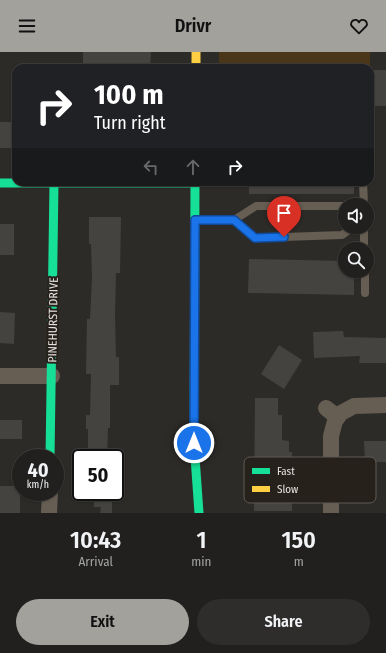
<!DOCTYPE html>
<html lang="en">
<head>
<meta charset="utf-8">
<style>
  :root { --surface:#22201e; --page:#2e2d2b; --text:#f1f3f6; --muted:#a2a3a4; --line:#3f3e3c; --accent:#a3a19c }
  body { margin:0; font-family:"Fira Sans Condensed",sans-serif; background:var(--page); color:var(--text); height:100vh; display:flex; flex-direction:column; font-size:15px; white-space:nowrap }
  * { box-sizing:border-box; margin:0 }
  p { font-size:13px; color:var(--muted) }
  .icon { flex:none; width:22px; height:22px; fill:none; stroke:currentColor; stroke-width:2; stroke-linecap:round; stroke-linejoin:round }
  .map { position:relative; height:461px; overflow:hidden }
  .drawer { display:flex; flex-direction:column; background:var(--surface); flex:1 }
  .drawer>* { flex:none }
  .hud { position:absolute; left:12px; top:12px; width:362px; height:122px; border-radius:12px; box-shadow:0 1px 3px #0004,0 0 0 1px var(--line); background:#202124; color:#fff; overflow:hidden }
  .fabs { position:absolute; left:338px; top:146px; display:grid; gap:8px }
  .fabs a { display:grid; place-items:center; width:36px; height:36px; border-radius:50%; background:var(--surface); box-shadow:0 1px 3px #0004,0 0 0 1px var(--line); font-size:20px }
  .speed { position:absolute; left:12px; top:397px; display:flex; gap:8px; font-size:20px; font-weight:700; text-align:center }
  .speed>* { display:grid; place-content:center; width:52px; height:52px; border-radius:50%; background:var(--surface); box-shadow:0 1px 3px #0004,0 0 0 1px var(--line); line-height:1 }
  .speed small { font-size:10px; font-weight:400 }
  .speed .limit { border:2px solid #111; border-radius:6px; background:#fff; color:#111 }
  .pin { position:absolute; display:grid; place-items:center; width:34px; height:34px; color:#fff; margin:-41px -17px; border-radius:50% 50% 50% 0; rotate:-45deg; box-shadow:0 0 4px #0007 }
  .pin .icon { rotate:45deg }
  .me { position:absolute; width:44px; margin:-22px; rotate:0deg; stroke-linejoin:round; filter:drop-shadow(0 0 3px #0008) }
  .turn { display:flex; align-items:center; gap:14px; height:84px; padding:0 16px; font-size:18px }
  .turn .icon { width:52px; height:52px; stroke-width:2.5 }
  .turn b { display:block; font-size:28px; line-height:34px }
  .lanes { display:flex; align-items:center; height:38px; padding:0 16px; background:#0003; justify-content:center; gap:20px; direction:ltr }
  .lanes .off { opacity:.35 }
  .eta { display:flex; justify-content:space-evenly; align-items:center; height:68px; text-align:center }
  .eta b { font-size:24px; font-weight:600; line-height:28px }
  .cta { display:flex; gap:8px; margin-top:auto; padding:8px 16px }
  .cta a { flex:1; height:46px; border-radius:24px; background:var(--accent); color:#111; font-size:16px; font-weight:600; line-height:46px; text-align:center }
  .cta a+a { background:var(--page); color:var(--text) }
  header { display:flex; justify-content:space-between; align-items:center; height:52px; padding:0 16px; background:var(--accent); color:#111; font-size:18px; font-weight:600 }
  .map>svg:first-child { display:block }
  .green { fill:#4a3618 }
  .building { fill:#454340 }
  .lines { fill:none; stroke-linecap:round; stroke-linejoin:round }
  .lane { stroke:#675e53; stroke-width:8 }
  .street { stroke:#675e53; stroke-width:16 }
  .fast { stroke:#16e098; stroke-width:9 }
  .slow { stroke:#ffcf43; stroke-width:9 }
  .route-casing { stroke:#114b97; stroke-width:10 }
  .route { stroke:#1a73e8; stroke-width:7 }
  .labels { text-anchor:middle; stroke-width:4; stroke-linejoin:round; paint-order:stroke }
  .street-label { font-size:12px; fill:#e3e0db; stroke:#26221b }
  .key { fill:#26221b; stroke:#5f5b55; stroke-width:1 }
  .key-label { font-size:11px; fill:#e3e0db }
</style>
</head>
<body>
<header><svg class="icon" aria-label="menu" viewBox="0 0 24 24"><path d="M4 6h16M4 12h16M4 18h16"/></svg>Drivr<svg class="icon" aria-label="heart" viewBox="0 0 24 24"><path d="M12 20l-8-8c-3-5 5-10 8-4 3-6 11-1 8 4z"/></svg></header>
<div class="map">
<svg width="386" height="461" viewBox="0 0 386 461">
  <rect width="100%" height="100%" fill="#2d2b28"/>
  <path class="green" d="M219 0H370V16H219Z"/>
  <path class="building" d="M83 0H151L150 16H83Z
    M370 18H386V54H370Z
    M0 70H16V96H0Z
    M249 130H354V142H249Z
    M89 165H121L120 221H116L115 263 116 305H119V333H110V376H108L107 406H88V377H86V363H90L91 322H86L87 267H90L92 226 91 192H89Z
    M0 172H14V203H0Z
    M249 207 345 209V219H354V243L248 241Z
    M0 260 15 261 14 292 0 291Z
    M343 279 344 285 386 286V311H359L360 304 314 306 313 280Z
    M279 293 302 308 284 337 261 322Z
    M255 346H278V363H282V388L289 389V400H292V459H254Z
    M0 368H22V387H0Z
    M364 389H386V410H365Z
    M0 434H20V461H0Z
    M94 440H112V461H100L101 455H94Z"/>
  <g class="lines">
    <path class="lane" d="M363 130 364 153
      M197 168H234L256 154H343L345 155
      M234 168 255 186 342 183 353 175
      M364 175V197
      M365 219V241"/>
    <path class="street" d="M0 324H52
      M326 356 337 365
      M49 461 50 440
      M331 461V384L335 369 341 361 354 354 386 353"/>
    <path class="fast" d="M195 130 194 391 199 461
      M0 131H195
      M50 406 54 131"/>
    <path class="slow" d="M196 0V16"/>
  </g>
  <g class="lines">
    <g class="route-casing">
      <path id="route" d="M194 391 195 168H234L255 186 284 185"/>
    </g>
    <use href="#route" class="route"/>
  </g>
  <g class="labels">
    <g class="street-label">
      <text transform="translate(53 268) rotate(-89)" y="4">PINEHURST DRIVE</text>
    </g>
  </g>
  <rect x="244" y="405" width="132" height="46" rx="6" class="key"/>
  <rect x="252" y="416" width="18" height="6" fill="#16e098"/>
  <rect x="252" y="434" width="18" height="6" fill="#ffcf43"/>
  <g class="key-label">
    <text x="277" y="423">Fast</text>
    <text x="277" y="441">Slow</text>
  </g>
</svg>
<div class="fabs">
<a><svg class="icon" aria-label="sound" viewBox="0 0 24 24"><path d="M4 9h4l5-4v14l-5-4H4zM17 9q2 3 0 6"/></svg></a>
<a><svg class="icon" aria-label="search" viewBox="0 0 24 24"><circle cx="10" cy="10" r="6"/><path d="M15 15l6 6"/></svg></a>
</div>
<div class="speed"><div>40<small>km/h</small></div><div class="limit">50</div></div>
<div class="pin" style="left:284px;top:185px;background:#d93025"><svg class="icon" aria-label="arrive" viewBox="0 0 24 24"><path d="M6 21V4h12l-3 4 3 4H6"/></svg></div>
<svg class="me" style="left:194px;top:391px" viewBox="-20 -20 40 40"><circle r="17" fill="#1a73e8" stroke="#fff" stroke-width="3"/><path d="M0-11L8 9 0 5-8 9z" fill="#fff"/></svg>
<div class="hud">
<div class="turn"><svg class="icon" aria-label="right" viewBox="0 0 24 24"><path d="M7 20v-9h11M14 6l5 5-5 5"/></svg><div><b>100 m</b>Turn right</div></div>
<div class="lanes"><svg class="icon off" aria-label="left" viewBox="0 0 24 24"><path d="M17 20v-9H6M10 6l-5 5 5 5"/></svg><svg class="icon off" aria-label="ahead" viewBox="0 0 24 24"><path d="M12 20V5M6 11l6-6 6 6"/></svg><svg class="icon" aria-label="right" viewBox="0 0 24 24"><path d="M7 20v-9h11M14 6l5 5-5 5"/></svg></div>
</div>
</div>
<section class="drawer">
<div class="eta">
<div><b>10:43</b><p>Arrival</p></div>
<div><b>1</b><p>min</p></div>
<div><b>150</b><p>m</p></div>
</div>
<div class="cta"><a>Exit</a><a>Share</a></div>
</section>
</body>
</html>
